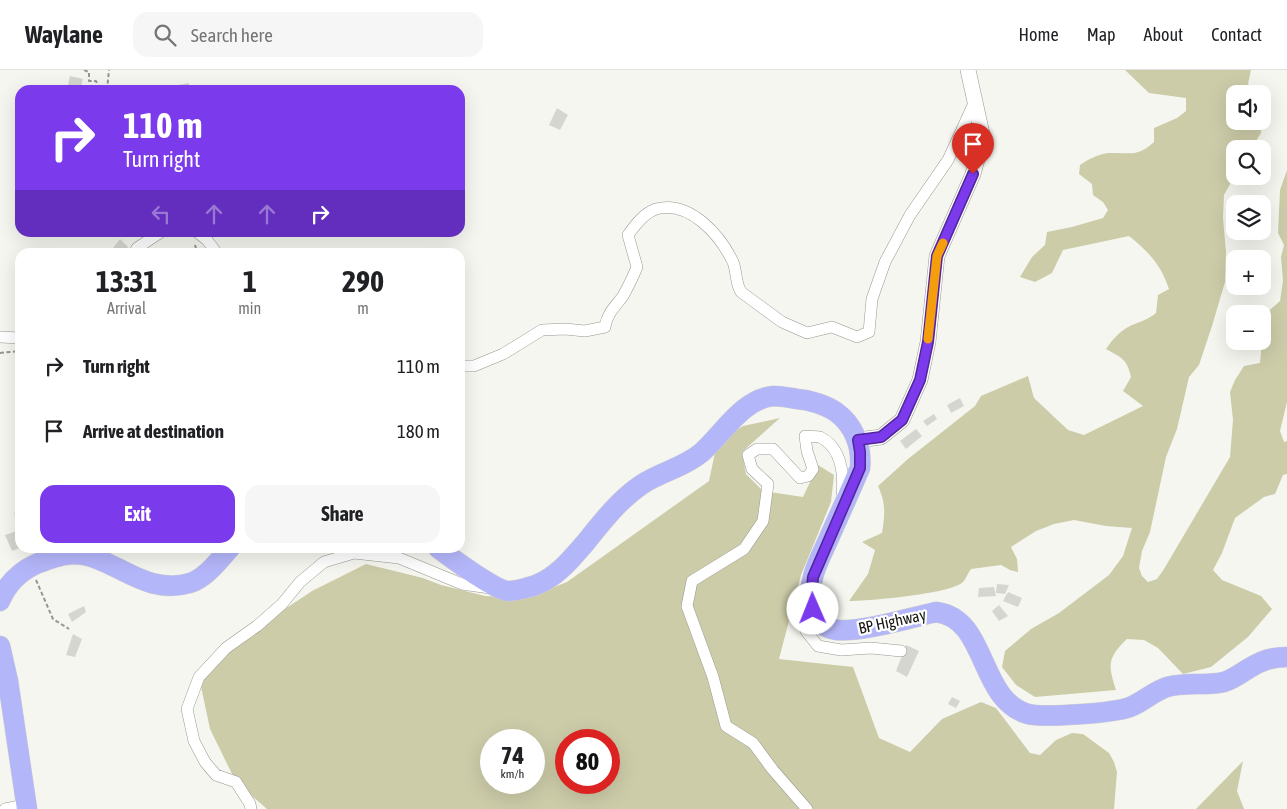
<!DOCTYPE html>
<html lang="en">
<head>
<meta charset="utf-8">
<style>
  :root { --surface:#fff; --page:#f6f6f6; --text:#202124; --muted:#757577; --line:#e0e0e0; --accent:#7c3aed }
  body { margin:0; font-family:"Asap Condensed",sans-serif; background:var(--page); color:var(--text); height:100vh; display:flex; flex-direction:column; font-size:19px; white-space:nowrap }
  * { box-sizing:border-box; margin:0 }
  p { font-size:16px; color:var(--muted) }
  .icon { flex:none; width:28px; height:28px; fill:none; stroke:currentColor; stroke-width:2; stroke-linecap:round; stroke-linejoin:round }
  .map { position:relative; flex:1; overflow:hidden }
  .details { position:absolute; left:15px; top:178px; width:450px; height:305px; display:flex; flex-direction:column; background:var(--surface); border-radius:15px; box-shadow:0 5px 20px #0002 }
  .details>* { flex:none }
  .guide { position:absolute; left:15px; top:15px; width:450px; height:152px; border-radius:15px; box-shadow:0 5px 20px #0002; background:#7c3aed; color:#fff; overflow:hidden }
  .controls { position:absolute; left:1226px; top:15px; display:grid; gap:10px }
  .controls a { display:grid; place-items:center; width:45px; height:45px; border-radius:10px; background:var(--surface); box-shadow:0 5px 20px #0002; font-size:25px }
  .speed { position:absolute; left:480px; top:659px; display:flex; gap:10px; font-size:25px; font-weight:700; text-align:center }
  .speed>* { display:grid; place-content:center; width:65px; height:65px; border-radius:50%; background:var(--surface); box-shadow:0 5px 20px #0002; line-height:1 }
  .speed small { font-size:12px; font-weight:400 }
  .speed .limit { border:8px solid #d22; background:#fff; color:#111 }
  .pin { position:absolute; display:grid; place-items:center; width:42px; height:42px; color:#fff; margin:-51px -21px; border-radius:50% 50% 50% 0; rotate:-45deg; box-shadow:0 0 5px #0007 }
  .pin .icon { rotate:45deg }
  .me { position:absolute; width:55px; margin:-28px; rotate:359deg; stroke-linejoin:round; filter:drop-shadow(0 0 4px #0008) }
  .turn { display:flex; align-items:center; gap:18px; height:105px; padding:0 25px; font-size:22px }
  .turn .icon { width:65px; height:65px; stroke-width:2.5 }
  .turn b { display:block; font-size:35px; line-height:42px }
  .lanes { display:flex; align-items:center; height:48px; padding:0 25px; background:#0003; justify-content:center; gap:25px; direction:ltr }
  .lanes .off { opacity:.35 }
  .eta { display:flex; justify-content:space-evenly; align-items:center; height:85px; text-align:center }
  .eta b { font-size:30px; font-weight:700; line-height:35px }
  .button { display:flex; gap:10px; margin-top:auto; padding:10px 25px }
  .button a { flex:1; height:58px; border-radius:15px; background:var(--accent); color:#fff; font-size:20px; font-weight:700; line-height:58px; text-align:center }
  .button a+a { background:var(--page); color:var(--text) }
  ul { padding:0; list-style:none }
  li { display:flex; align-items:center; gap:15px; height:65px; padding:0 25px }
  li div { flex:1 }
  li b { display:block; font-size:19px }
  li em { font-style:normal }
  header { display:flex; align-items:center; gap:30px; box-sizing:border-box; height:70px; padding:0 25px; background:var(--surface); border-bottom:1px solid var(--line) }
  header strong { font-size:24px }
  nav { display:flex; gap:28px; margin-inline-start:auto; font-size:18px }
  .search { width:350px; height:45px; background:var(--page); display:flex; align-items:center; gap:12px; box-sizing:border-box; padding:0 18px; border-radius:15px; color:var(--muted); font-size:19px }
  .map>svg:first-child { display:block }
  .green { fill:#cccca9; fill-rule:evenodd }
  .building { fill:#d6d6d0 }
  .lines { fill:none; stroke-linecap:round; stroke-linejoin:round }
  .minor-casing { stroke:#979791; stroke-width:12 }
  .tertiary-casing { stroke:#979791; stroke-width:16 }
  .trunk-casing { stroke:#d0d0d0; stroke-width:21 }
  .path { stroke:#969692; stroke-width:2; stroke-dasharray:4 2.5; stroke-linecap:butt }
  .minor { stroke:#fff; stroke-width:11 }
  .tertiary { stroke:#fff; stroke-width:15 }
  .trunk { stroke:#b4b6fa; stroke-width:20 }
  .route-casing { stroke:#51269a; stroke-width:12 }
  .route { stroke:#7c3aed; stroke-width:9 }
  .slow { stroke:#f59e0b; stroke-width:9 }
  .labels { text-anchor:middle; stroke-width:4.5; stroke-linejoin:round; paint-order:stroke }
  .street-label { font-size:16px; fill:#151513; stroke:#fffffe }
</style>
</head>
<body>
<header>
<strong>Waylane</strong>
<div class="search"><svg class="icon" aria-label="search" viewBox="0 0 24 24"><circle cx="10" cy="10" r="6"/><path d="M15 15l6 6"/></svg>Search here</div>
<nav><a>Home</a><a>Map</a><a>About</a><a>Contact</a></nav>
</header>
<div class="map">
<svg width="1287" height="739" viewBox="0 0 1287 739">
  <rect width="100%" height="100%" fill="#f6f6f0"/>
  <path class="green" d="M1125 0H1251L1248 14 1258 24H1235V51H1262L1261 63 1251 79H1235V105L1224 125 1223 148 1226 182 1225 212 1212 256 1199 295 1189 307 1177 359 1166 387 1150 462 1142 481 1139 498 1142 506 1148 512 1157 509 1164 499 1230 387 1233 350 1230 322 1235 310 1244 296 1260 293 1262 271 1263 251 1265 244 1280 231 1283 211 1281 187 1284 175 1278 163 1280 120 1287 100V332L1280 361 1284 372 1287 371V404L1283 405 1275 424 1264 427 1235 448 1222 483 1213 500 1222 510 1261 526 1272 539 1248 567 1211 597 1183 604 1158 578 1144 570 1127 569C1107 588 1108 595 1116 620L1035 627 1016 615 1002 597 1005 581 1031 559 1059 543 1109 505 1123 486 1132 458 1106 456 1074 450 1054 454 1036 461 1011 477 1017 489 1018 502 1010 500 1001 495 971 499C968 503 966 509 963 512 951 524 868 531 849 531L868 504 875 480 862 472 882 463C885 445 886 433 878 416L908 389 975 336 981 326 1028 306 1034 328 1068 360 1084 365 1143 336 1123 321 1131 307C1127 289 1122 288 1106 279 1112 270 1120 261 1130 256 1139 252 1147 250 1156 243L1158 225 1169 219C1161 195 1149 182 1129 166L1063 180 1052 203 1035 212 1020 207 1032 187 1045 175 1047 162 1072 157 1103 148 1108 140 1103 132 1093 125 1092 114 1079 104 1080 95C1089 89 1098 84 1109 83 1129 82 1137 88 1154 72V58L1177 48 1186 41V28L1149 23Z
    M780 348 742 382 746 404 763 421 803 427 818 395 834 405 831 432 801 505 779 589 853 597 879 668 910 682 942 649 981 632 996 638 1030 683 1040 685 1056 670 1072 663 1083 664 1109 683 1114 692 1117 702 1114 739H267L236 712 210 659 199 607 237 571 312 521 366 494 423 508 441 515 485 526 527 528 567 512 709 411 717 373 743 356ZM491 670H534V712H491ZM566 670H609V712H566Z
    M1243 691 1237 721 1244 739H1196Z"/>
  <path class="building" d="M70 6 83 9 80 20H67Z
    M189 13V20H173L172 16Z
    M557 38 568 45 560 60 549 55Z
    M120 169 128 177 124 182H110Z
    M960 328 964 336 951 343 947 335Z
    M934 344 937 349 927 356 923 351Z
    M916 359 922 366 906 379 900 371Z
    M20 440V450L17 451 14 443Z
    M17 461 20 469V478L12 481 5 465Z
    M997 514 1009 515 1005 524 996 523Z
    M994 517 996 526 978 527 979 518Z
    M1008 522 1022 528 1018 537 1003 531Z
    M999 535 1008 546 999 551 992 541Z
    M84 536 86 542 72 552 68 544Z
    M73 564 82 569 75 587 66 585Z
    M906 575 919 581 907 607 896 601Z
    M952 627 960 631 956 638 948 634Z"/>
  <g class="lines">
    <g class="minor-casing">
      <path id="minor" d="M197 162 207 170 216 182
        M135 182 137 178 161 162
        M0 267 20 268
        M460 296H474L503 284 542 260 565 259 585 261 605 257C607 243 615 237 623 226 628 217 633 207 637 197L628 165C635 155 644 143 656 139 690 130 720 165 733 192 737 202 735 212 741 222L782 252 807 263 832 257 857 267 869 262 872 229 885 192 910 145 948 90 975 31
        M816 547 806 561 818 576 841 580 871 578 901 581
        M5 739 25 735
        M251 739 250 734 236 712 216 705 205 692 194 671 187 639 199 607 226 578 257 556 282 534 300 512 324 492 354 483 399 488 462 514 490 518
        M807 739 773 700 753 673 726 656 713 607 687 536 692 511 744 479 763 451 768 414 752 399 748 385 757 379H773L800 408 808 406 813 399 807 381 805 366C809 367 816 366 820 367 842 378 844 405 842 426"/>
    </g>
    <g class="tertiary-casing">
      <path id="tertiary" d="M858 370 881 367 902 350 920 310 928 272 937 186 973 104 983 68 968 0"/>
    </g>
    <g class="trunk-casing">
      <path id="trunk" d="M438 478C450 487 495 520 508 521 515 521 532 517 538 514 558 506 572 488 586 472 602 452 619 430 641 415 660 402 683 398 701 383 723 364 743 328 774 326 782 326 790 328 797 329 810 330 826 335 836 342 854 355 862 376 860 398 850 422 839 445 829 468 824 480 816 494 813 507 808 525 810 553 832 559 853 565 913 547 936 542 988 548 978 630 1028 644 1044 648 1115 643 1130 637 1143 632 1154 621 1167 617 1185 612 1207 616 1224 612 1237 608 1248 597 1261 592 1268 589 1279 587 1287 587
        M0 531C7 514 19 502 36 494 49 489 59 485 73 484 113 484 142 527 190 513 206 508 219 490 230 478
        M0 576 8 611 27 739"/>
    </g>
    <path class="path" d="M84 0 89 2V11H96L100 20
      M107 20 109 0
      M195 175 197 182
      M0 283 20 281
      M36 510 53 549 69 559"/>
    <use href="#minor" class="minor"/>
    <use href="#tertiary" class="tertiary"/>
    <use href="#trunk" class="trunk"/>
  </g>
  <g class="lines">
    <g class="route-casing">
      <path id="route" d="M813 539 811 529 813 507 860 398V382L858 370 881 367 902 350 920 310 928 272 937 186 973 104"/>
    </g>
    <use href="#route" class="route"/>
    <path class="slow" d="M928 269 937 186 943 173"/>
  </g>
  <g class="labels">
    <g class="street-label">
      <text transform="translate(892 551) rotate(-12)" y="6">BP Highway</text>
    </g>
  </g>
</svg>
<div class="controls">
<a><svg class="icon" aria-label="sound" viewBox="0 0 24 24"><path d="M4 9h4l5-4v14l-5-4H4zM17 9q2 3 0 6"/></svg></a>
<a><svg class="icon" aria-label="search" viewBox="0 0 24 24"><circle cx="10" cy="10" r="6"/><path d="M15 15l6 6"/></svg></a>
<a><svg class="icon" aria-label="layers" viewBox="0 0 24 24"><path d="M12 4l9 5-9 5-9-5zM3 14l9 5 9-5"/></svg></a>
<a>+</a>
<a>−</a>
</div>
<div class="speed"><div>74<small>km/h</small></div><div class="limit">80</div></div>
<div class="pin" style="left:973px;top:104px;background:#d93025"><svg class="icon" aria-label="arrive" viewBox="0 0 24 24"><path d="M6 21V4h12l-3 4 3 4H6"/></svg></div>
<svg class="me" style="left:813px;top:539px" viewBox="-20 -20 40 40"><circle r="19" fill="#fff"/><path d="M0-13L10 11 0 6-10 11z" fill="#7c3aed"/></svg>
<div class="guide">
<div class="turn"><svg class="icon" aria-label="right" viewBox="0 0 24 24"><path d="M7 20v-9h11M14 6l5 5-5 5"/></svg><div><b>110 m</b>Turn right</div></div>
<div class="lanes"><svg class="icon off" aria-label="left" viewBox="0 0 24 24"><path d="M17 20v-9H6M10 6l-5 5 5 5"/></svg><svg class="icon off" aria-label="ahead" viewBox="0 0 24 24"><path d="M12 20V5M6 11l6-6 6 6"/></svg><svg class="icon off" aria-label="ahead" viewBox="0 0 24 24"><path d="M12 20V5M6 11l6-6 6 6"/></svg><svg class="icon" aria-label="right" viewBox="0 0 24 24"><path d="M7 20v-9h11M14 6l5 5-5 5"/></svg></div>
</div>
<section class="details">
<div class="eta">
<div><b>13:31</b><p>Arrival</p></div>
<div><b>1</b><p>min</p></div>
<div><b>290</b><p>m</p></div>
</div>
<ul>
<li><svg class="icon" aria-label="right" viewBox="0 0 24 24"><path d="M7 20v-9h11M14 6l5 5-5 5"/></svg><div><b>Turn right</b></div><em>110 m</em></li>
<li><svg class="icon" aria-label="arrive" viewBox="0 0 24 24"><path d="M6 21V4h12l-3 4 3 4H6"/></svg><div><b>Arrive at destination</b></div><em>180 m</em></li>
</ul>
<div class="button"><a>Exit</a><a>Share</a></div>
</section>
</div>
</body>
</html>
